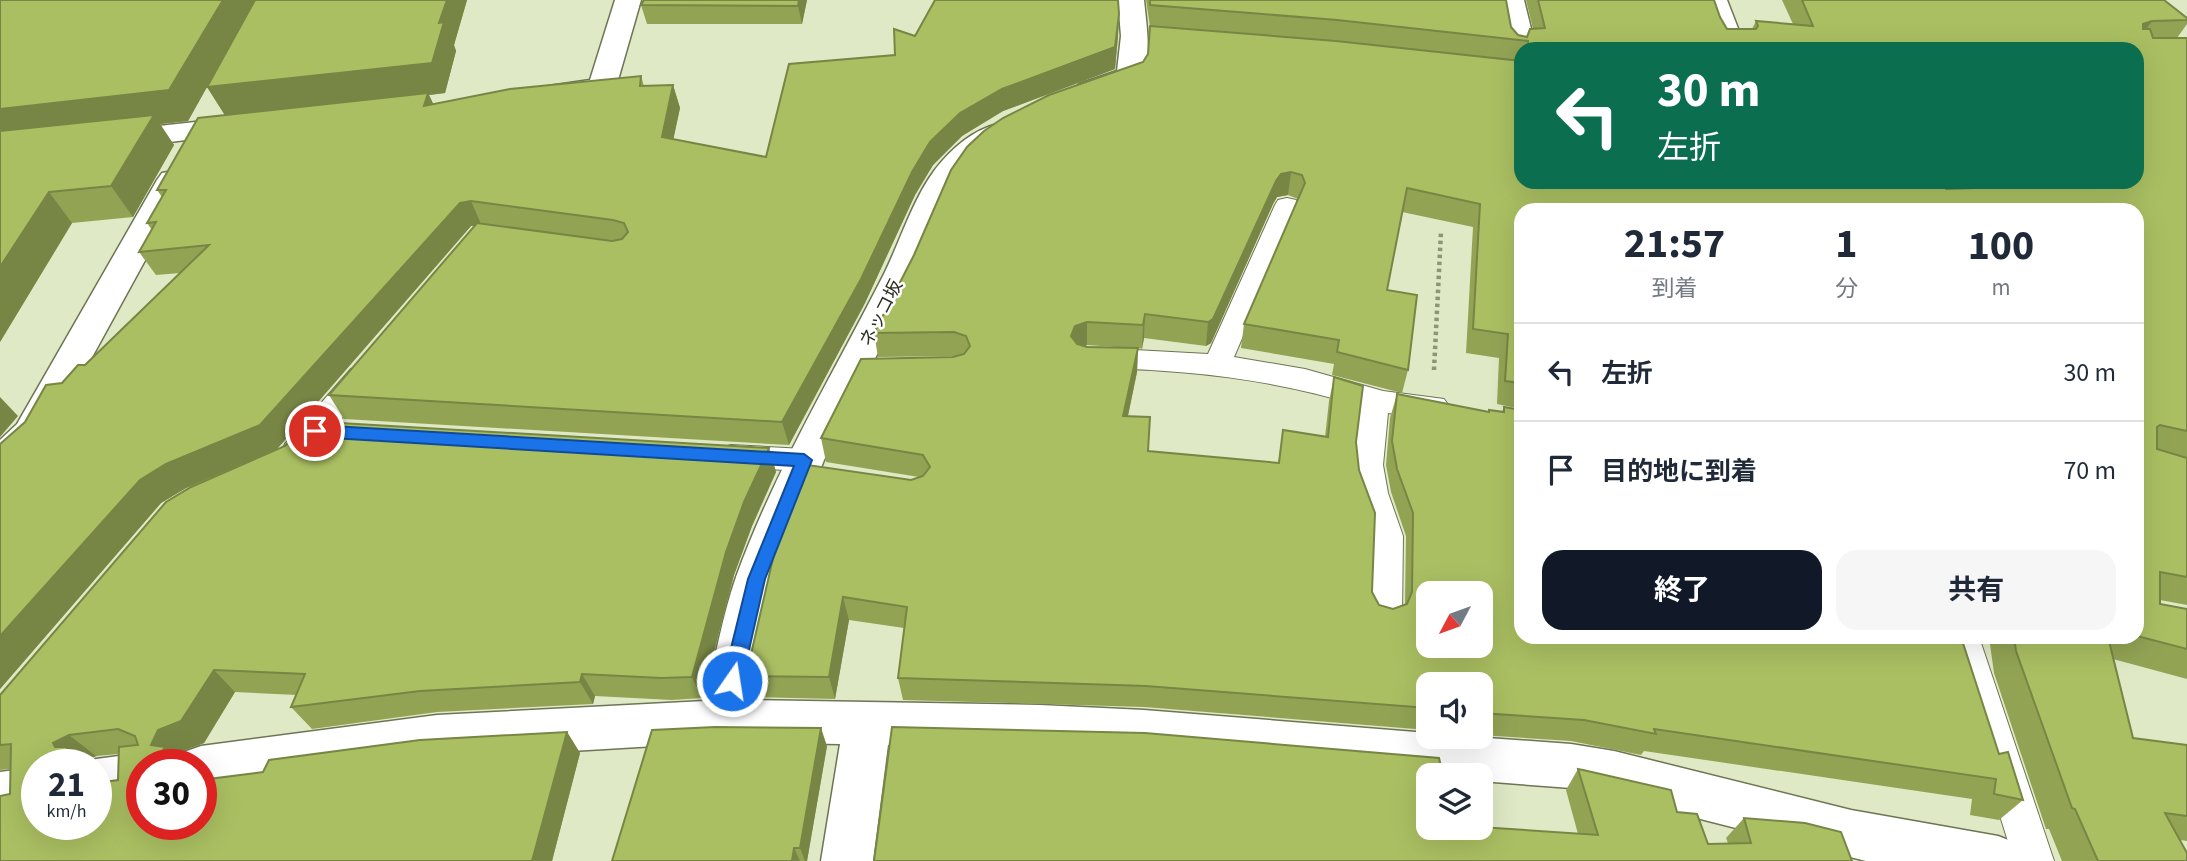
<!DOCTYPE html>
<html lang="ja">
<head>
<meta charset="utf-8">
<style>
  :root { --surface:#fff; --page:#f6f6f7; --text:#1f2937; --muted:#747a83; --line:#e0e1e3; --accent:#111827 }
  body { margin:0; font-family:"Source Sans 3","Noto Sans JP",sans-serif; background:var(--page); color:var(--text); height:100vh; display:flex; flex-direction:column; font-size:26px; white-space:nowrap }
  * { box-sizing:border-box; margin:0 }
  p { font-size:23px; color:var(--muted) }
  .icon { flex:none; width:38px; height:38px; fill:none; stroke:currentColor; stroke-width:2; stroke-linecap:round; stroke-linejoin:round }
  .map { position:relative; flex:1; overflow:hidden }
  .drawer { position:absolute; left:1514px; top:203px; width:630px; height:441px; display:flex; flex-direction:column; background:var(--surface); border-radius:21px; box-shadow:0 7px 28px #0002 }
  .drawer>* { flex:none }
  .hud { position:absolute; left:1514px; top:42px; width:630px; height:147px; border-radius:21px; box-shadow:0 7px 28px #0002; background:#0b6e4f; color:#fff; overflow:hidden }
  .needle { width:46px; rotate:229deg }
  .tools { position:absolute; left:1416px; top:581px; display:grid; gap:14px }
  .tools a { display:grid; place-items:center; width:77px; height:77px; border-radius:14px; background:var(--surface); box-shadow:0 7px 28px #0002; font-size:35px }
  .speed { position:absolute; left:21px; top:749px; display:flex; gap:14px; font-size:35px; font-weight:700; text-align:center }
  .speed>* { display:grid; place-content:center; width:91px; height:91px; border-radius:50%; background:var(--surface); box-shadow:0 7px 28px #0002; line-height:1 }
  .speed small { font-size:18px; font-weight:400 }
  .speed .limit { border:10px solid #d22; background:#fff; color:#111 }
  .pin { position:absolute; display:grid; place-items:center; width:60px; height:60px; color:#fff; margin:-30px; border:4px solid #fff; border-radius:50%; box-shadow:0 2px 7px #0007 }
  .me { position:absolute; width:77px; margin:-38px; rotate:13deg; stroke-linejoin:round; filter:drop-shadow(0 0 5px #0008) }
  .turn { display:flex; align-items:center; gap:24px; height:147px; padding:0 28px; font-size:32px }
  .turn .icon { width:91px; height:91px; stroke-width:2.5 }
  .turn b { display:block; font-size:49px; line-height:60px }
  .eta { display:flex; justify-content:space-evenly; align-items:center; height:119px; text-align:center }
  .eta b { font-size:42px; font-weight:700; line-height:49px }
  .primary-button { display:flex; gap:14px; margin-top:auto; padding:14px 28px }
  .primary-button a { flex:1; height:80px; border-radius:21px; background:var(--accent); color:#fff; font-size:28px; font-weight:700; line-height:80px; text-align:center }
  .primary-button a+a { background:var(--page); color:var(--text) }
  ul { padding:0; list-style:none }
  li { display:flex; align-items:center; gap:21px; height:98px; padding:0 28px; border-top:2px solid var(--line) }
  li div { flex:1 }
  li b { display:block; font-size:26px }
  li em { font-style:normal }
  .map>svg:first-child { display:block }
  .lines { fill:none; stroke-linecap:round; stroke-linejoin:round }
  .lane-casing { stroke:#6c7554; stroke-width:2 }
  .street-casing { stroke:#6c7554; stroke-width:3 }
  .path { stroke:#8d947a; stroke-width:4.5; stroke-dasharray:3.5 3.5; stroke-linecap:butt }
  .lane { fill:#fff; fill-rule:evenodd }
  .street { fill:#fff; fill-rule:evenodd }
  .wall { fill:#92a454; fill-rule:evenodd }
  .shaded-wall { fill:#778645 }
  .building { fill:#aabf62; stroke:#778645; stroke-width:2; fill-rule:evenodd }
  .route { fill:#1a73e8; stroke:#114b97; stroke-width:2 }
  .labels { text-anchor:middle; stroke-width:5; stroke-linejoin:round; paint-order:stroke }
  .street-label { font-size:18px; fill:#2b2f21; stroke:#fff }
</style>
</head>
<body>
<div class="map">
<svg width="2187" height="861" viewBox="0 0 2187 861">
  <rect width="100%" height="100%" fill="#e0e9c5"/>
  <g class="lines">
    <g class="lane-casing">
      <path id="lane" d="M1287 198 1296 200 1299 205 1234 357 1305 369 1383 391 1444 399 1449 406 1444 413 1416 417 1388 413 1383 465 1388 493 1403 536 1402 615 1397 625 1385 629 1373 625 1368 615 1371 536 1356 493 1353 465 1360 406C1272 379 1190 370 1098 368L1088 365 1084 358 1088 351 1098 348 1208 354 1275 205 1278 200Z
        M361 366 371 369 375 376 371 383 307 460 296 463 285 460 281 452 285 444 351 369Z
        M731 445 804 449 815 452 819 460 815 468 804 471 731 467 720 464 716 456 720 448Z
        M1945 637H1979L2054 861H2014Z"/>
    </g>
    <g class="street-casing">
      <path id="street" d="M615 0H641L616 87 612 93C593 98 568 103 549 98L545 92 549 86 590 80Z
        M1118 0H1144C1146 21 1153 65 1141 82 1122 88 1099 101 1079 96L1075 90 1079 84 1117 71 1121 36Z
        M1498 0H1524L1536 49H1521V57L1512 55 1508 49Z
        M1701 0H1727L1746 49H1718Z
        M241 117 251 120 256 126 251 132 113 149 102 146 98 140 102 134 113 131Z
        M997 124 1007 127 1012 133 1007 139 986 152 959 180 917 275 824 460 778 579 751 700 1040 705 1144 710 1428 733V737H1474L1571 744 1614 751 1851 810 1998 836 2016 843 2024 861H1866L1614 797 1571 788 1480 781V775H1428V777L1144 752 888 745 873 861H821L840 744 723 742 437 759 201 790V765H178L184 752 201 746 437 715 705 701C715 660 722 617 736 577 775 470 832 376 883 276 900 242 912 201 934 171 950 150 971 131 997 124Z
        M173 171 184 173 189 180 50 434C40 453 20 471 0 478V440L17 424 157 180 162 173Z
        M142 753 159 760 161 765H142V799L96 805V765H82L96 759Z
        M37 767V813L0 818V772Z"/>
    </g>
    <path class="path" d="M1434 370 1441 232"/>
    <use href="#lane" class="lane"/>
    <use href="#street" class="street"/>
  </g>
  <path class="wall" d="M0 0H467L454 45 456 51 445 93 429 95 433 104 641 76 644 86 673 85 680 108 673 139 766 157 895 55 915 36 1119 14 1118 36 1115 69 1003 111 962 136 933 165 915 195 865 303 789 445 344 419 329 395 475 226H471L277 449 186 488 161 503 0 689V444L25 422 62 383 85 365 180 273 156 275 139 252 152 230 147 223 162 197 157 190 225 115 207 87 220 63 188 121 160 124 174 145 133 217 72 223 0 342Z
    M807 0 802 24H647L641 5Z
    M1146 0H1506L1511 27 1518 35 1527 37 1533 29 1526 0H1714L1720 17 1727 29H1752L1756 21 1793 24 1782 0H2164L2187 18V24L2177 38H2187V605L2160 600V604L2187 609V679L2113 659 2133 738 2187 745V841L2180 840 2187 861H2062L2049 829H2046L1994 673 1989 637H2137V210H1521V409L1497 404 1499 358 1466 353 1473 227 1402 212 1387 290 1408 370 1402 393 1332 375 1334 364 1241 348 1244 324 1298 199 1288 195 1277 197 1273 204 1211 343 1206 346 1144 338 1142 349 1138 348 1137 372 1128 416 1148 451 1278 463 1283 430 1325 437 1329 401 1334 377 1356 442 1372 592 1379 605 1393 609 1405 604 1406 536 1391 492 1386 465 1390 418 1397 394 1488 412 1489 410 1502 412 1504 407 1521 637 1999 754 2023 800 1999 820 1970 815 1972 799 1644 751 1641 755 1571 741 1480 735V684H1428V730L1144 707 903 700 898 678 904 628 849 620 835 699 754 697 746 676 911 480 919 477 826 462 821 438 953 357 957 356 878 357 874 333 1143 62 1148 54 1150 27ZM1521 49H2137V182H1948L1951 189H1946L1521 182ZM1087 345 1130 348 1085 346Z
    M769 448 776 472 752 526 734 575 702 698 672 700 595 696 593 704 437 712 312 729 291 707 297 695 235 692 204 743 182 751 142 824 263 772 567 732 580 753 552 861H0L10 794V769L0 770V695ZM119 754 118 780 37 824V765H90L86 761 96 756Z
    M827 746 807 861H612Z
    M1578 769 1677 812 1708 844 1728 843 1726 838 1744 818 1852 861 1428 828 1578 834 1566 790Z"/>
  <path class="shaded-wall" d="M223 0H256L188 121 160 124 174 145 133 217 111 186 0 142V109Z
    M447 0H467L454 45 456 51 445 93 429 95 439 116 424 106 226 117 207 87 439 23Z
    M799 0H807L802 24 798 6Z
    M1119 14 1118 36 1115 69 1003 111 962 136 933 165 915 195 865 303 789 445 782 422 912 172 930 142 960 113 1002 89Z
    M2152 21 2137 43 2143 24Z
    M673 85 680 108 669 160 662 137Z
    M1291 172 1288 195 1277 197 1273 204 1211 343 1206 346 1208 322 1276 181 1281 174Z
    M49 192 72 223 0 342V267Z
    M471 201 481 224 471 226 277 449 186 488 161 503 0 689V636L140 480 460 203Z
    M1145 314 1144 338 1142 349 1143 325Z
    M1087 322V345L1076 350 1071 336 1075 326Z
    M1138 348 1137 372 1123 439V416Z
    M0 397 18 416 0 437Z
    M769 448 776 472 752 526 734 575 702 698 692 677 726 552 744 502Z
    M843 597 849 620 835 699 829 677Z
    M214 670 235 692 204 743 182 751 179 758 186 765H154L151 745 158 730Z
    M582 674 595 696 593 704 580 682Z
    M821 728 827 746 807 861H805L800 848Z
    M567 732 580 753 552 861H532Z
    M69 735 96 756 86 761 90 765H66L53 743Z
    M794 848 800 861H792Z"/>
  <path class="building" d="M0 0H223L169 90 0 109Z
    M255 0H447L439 23 444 22 432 63 207 87Z
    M644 0H799L798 6 641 5Z
    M935 0H1118L1119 14 1115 47 1002 89 960 113 930 142 912 172 861 279 782 422 329 395 477 223 612 241 622 239 628 232 624 223 613 220 471 201 460 203 260 425 166 464 140 480 0 636V444L25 422 46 385 62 383 78 365H85L209 245 139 252 156 222 147 223 166 190H157L198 118 428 93 424 106 510 89 641 76 640 86 673 85 662 137 766 157 789 64 895 55 894 29 915 36Z
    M1150 0H1506L1511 27 1518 35 1527 37 1530 29 1545 28 1538 0H1714L1720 17 1727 29H1756L1758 26 1756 21 1813 26 1802 0H2164L2187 18V20L2152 21 2143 24V29H2150L2153 38H2187V431L2160 425 2157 427V449L2187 458V577L2160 572V604L2187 609V649L2137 636V210H1521V383L1505 381 1508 334 1473 329 1480 204 1407 188 1387 290 1417 295 1408 370 1337 352 1339 340 1244 324 1305 183 1302 175 1291 172 1281 174 1276 181 1213 319 1208 322 1145 314 1143 325 1087 322 1075 326 1071 336 1077 344 1087 347 1138 348 1123 416 1150 417 1148 451 1279 463 1283 430 1328 437 1334 377 1363 386 1356 442 1359 470 1375 513 1372 592 1379 605 1393 609 1407 604 1412 592 1413 513 1397 469 1392 441 1397 394 1489 412V410L1504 412V407L1521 410V637H1961L1999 754 2008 752 2023 800 1994 794 1996 779 1654 729 1656 734 1584 720 1480 713V684H1428V708L1146 686 898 678 907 607 843 597 829 677 746 676 774 554 808 465 911 480 923 476 930 467 923 455 821 438 861 359 953 357 964 354 970 346 966 336 954 332 874 333 914 255 951 170 967 147 984 131 1003 118 1049 95 1143 62 1148 54 1150 26 1336 41 1521 61V182H1943L1946 189 1974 188 1972 182H2137V49H1529L1528 41 1337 20 1150 5ZM1428 593H1480V646H1428Z
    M154 115 111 186 49 192 0 267V131Z
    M306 421 769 448 744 502 726 552 692 677 661 678 582 674 580 682 420 691 291 707 305 674 214 670 181 721 158 730 151 745 165 747 154 765H142V824H201V780L263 772 269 760 420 740 567 732 532 861H0V796L10 794 11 744 0 745V695L166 502 191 487 285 446ZM118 729 135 736 138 745 119 747 118 780 96 783V824H37V765H66L67 747H55L53 743 69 735Z
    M2014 637H2108L2133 738 2187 745V816L2165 813 2187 853V861H2098L2075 809 2072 808 2016 651Z
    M715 727 821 728 800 848H794L792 861H612L652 730Z
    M892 727 1145 733 1439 758 1443 775H1428V828H1480V827L1598 835 1578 769 1583 770 1671 790 1677 812 1697 814 1708 844 1751 843 1744 818 1805 823 1841 832 1852 861H874Z"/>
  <path class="route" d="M315 425 804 454 812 460 765 579 742 681 739 687 732 689 725 687 723 681 748 579 794 466 315 437 307 431Z"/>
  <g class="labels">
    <g class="street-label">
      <text transform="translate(881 313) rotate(-63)" y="6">ネッコ坂</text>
    </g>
  </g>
</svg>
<div class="tools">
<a><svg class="needle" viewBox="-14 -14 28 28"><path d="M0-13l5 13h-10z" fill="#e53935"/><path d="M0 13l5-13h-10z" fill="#747a83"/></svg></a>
<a><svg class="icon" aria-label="sound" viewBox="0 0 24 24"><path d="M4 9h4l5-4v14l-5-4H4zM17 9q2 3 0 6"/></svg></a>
<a><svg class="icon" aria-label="layers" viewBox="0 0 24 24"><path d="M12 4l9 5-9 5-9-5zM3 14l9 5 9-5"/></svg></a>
</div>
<div class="speed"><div>21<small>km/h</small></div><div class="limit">30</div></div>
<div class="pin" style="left:315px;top:431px;background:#d93025"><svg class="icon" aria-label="arrive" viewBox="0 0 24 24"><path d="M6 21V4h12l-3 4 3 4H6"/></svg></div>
<svg class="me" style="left:732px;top:681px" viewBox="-20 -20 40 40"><circle r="17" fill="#1a73e8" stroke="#fff" stroke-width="3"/><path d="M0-11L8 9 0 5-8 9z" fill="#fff"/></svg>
<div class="hud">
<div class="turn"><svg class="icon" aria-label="left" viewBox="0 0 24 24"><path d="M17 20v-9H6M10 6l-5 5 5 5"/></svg><div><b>30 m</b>左折</div></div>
</div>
<section class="drawer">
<div class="eta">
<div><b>21:57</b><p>到着</p></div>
<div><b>1</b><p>分</p></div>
<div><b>100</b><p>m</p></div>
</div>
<ul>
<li><svg class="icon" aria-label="left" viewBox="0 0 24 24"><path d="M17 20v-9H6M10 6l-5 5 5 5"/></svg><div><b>左折</b></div><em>30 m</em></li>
<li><svg class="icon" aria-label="arrive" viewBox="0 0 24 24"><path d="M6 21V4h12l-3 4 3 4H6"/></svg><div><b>目的地に到着</b></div><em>70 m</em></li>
</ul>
<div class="primary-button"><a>終了</a><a>共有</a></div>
</section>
</div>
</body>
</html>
